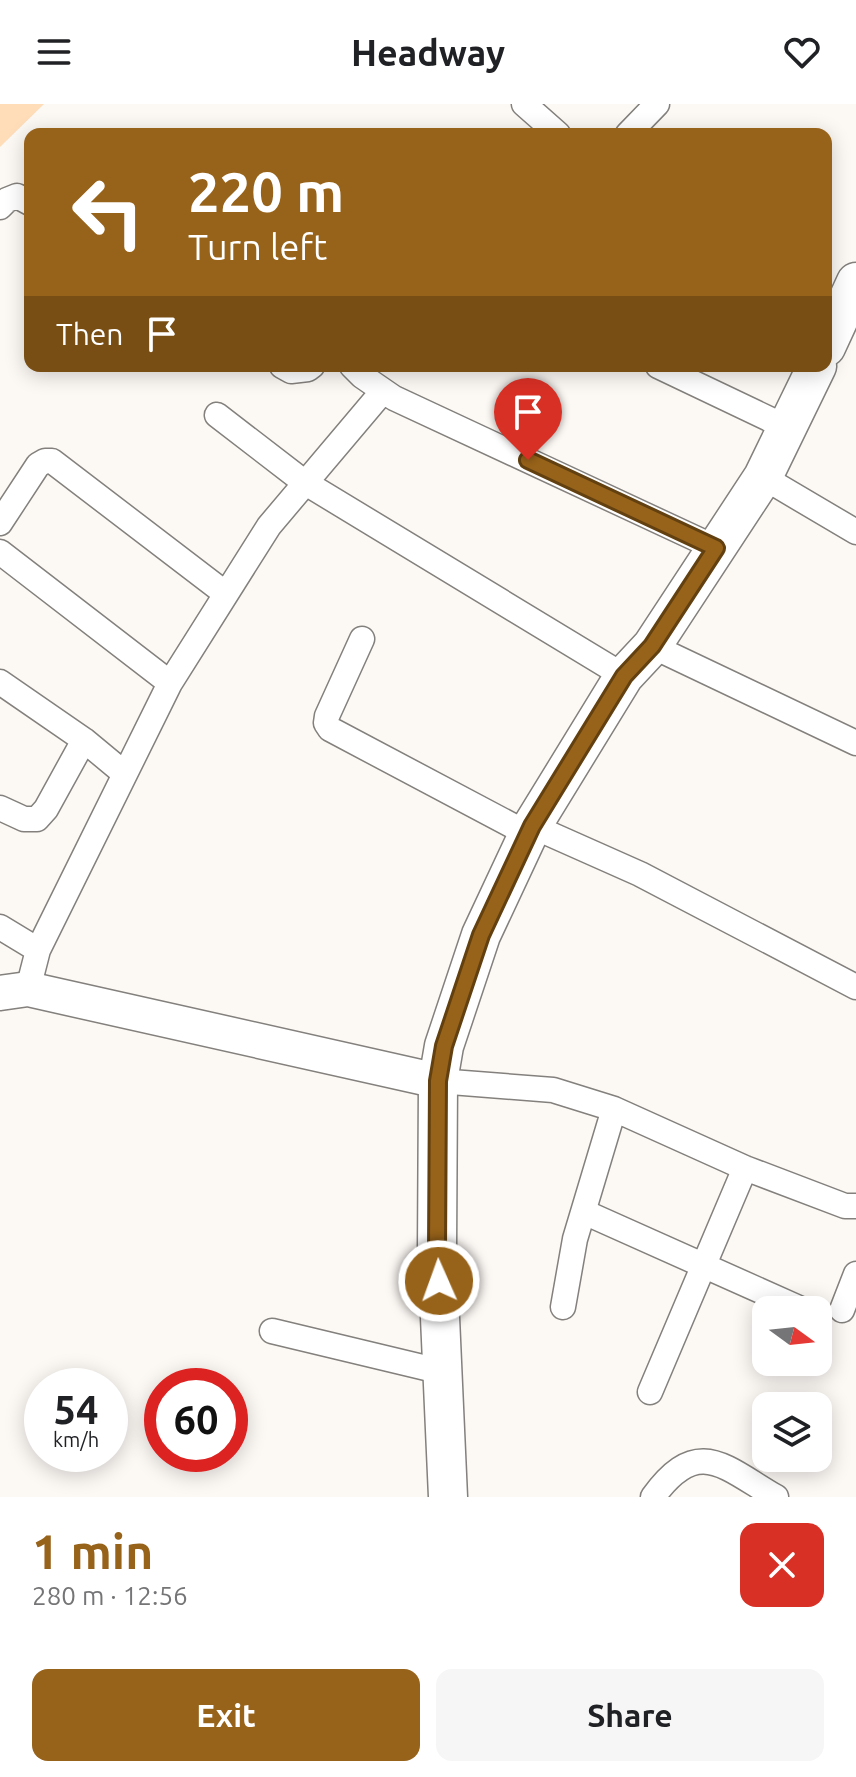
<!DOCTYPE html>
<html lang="en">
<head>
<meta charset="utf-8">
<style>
  :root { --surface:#fff; --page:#f6f6f6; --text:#202124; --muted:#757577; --accent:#976219 }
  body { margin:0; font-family:Ubuntu,sans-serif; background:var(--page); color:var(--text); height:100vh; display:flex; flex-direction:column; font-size:30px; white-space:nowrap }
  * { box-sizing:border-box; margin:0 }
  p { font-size:26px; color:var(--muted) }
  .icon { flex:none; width:44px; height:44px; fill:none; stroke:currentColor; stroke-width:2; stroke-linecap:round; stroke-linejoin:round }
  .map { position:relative; height:1393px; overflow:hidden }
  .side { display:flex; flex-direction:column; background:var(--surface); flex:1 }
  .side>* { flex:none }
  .top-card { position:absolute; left:24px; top:24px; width:808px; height:244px; border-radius:16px; box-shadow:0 4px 20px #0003; background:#976219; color:#fff; overflow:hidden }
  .needle { width:52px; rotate:105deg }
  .tools { position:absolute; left:752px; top:1192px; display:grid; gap:16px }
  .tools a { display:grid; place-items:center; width:80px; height:80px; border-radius:16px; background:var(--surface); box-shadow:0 4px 20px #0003; font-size:40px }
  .speed { position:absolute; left:24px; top:1264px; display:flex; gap:16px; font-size:40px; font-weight:700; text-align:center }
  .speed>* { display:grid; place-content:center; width:104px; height:104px; border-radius:50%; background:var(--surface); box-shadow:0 4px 20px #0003; line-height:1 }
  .speed small { font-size:20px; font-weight:400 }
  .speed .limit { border:12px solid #d22; background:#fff; color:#111 }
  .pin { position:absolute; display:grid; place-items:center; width:68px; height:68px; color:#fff; margin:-82px -34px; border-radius:50% 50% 50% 0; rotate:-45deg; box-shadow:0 0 8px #0007 }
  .pin .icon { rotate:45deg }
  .me { position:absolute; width:88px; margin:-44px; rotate:358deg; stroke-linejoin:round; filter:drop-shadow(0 0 6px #0008) }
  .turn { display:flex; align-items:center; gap:28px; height:168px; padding:0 32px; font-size:36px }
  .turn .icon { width:104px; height:104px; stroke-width:2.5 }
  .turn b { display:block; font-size:56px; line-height:68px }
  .then { display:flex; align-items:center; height:76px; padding:0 32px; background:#0003; gap:16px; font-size:30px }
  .round { display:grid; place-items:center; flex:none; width:84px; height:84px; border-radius:16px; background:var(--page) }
  .summary { display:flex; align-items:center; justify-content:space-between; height:136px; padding:0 32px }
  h1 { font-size:48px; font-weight:600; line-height:60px; color:var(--accent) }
  .primary-button { display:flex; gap:16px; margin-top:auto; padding:16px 32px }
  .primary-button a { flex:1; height:92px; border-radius:16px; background:var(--accent); color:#fff; font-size:32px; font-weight:600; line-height:92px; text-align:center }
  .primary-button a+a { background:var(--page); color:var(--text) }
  header { display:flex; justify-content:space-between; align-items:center; height:104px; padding:0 32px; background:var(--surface); font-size:36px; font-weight:600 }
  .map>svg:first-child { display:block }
  .green { fill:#feddb8 }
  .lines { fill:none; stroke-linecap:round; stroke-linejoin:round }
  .street-casing { stroke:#83807d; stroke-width:27 }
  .secondary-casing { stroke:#83807d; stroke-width:37 }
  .primary-casing { stroke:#83807d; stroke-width:41 }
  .street { stroke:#fff; stroke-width:24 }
  .secondary { stroke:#fff; stroke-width:34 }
  .primary { stroke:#fff; stroke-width:38 }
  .route-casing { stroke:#624010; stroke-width:20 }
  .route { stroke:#976219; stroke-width:14 }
</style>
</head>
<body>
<header><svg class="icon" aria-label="menu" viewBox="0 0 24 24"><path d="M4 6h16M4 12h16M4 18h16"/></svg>Headway<svg class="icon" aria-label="heart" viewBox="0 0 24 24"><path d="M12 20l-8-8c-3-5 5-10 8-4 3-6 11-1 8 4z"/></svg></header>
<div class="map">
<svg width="856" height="1393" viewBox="0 0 856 1393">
  <rect width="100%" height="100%" fill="#fcf8f4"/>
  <path class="green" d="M0 0H44L0 43Z"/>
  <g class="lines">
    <g class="street-casing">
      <path id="street" d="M524 0 558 30
        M628 30 657 0
        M0 103 7 96 17 92 30 99
        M282 262 291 267 308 265 312 262
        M352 262 362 272 394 294 716 444
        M658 262 788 324
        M217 311 304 378 624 572
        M763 373 856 428
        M0 419 38 361 45 357H52L226 490
        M0 448 170 579
        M362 535 327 612 326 619 330 625 528 730
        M652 542 856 639
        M0 578 84 636 125 670
        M0 704 24 715H37L46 705 84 636
        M532 722 640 770 856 883
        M0 823 38 846
        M28 885 38 846 170 579 269 422 383 287
        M438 977 553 986 614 1005 745 1064 845 1102H856
        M584 1108 801 1205
        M563 1203 575 1135 614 1005
        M842 1206 856 1170
        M272 1227 443 1268
        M650 1288 745 1064
        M653 1393C698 1331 724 1363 776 1393"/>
    </g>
    <g class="secondary-casing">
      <path id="secondary" d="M0 889 28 885 438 977"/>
    </g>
    <g class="primary-casing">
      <path id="primary" d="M826 243 856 178
        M448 1393 437 1146 438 977 444 942 481 831 532 722 624 572 652 542 763 373 817 262"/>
    </g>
    <use href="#street" class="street"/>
    <use href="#secondary" class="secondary"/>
    <use href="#primary" class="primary"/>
  </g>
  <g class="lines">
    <g class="route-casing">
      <path id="route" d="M439 1177 437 1146 438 977 444 942 481 831 532 722 624 572 652 542 716 444 528 356"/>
    </g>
    <use href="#route" class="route"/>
  </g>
</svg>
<div class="tools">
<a><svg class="needle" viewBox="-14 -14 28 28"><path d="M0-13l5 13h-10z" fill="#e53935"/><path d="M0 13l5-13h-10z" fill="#757577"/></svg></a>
<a><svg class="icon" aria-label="layers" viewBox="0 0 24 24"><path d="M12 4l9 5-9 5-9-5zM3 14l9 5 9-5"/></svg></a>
</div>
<div class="speed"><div>54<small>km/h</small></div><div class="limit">60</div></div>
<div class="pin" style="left:528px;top:356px;background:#d93025"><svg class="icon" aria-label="arrive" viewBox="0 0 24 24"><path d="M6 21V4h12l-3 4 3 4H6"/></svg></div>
<svg class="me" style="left:439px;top:1177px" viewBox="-20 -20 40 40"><circle r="17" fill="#976219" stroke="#fff" stroke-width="3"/><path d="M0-11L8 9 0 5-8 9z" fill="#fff"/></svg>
<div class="top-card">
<div class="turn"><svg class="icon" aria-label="left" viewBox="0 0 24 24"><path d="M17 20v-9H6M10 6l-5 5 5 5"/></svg><div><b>220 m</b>Turn left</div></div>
<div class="then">Then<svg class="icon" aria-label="arrive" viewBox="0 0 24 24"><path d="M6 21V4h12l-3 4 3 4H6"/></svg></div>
</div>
</div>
<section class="side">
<div class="summary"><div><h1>1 min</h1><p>280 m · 12:56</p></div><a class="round" style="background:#d93025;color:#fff"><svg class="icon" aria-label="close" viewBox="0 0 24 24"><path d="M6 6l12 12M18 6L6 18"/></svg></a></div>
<div class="primary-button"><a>Exit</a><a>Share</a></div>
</section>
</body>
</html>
